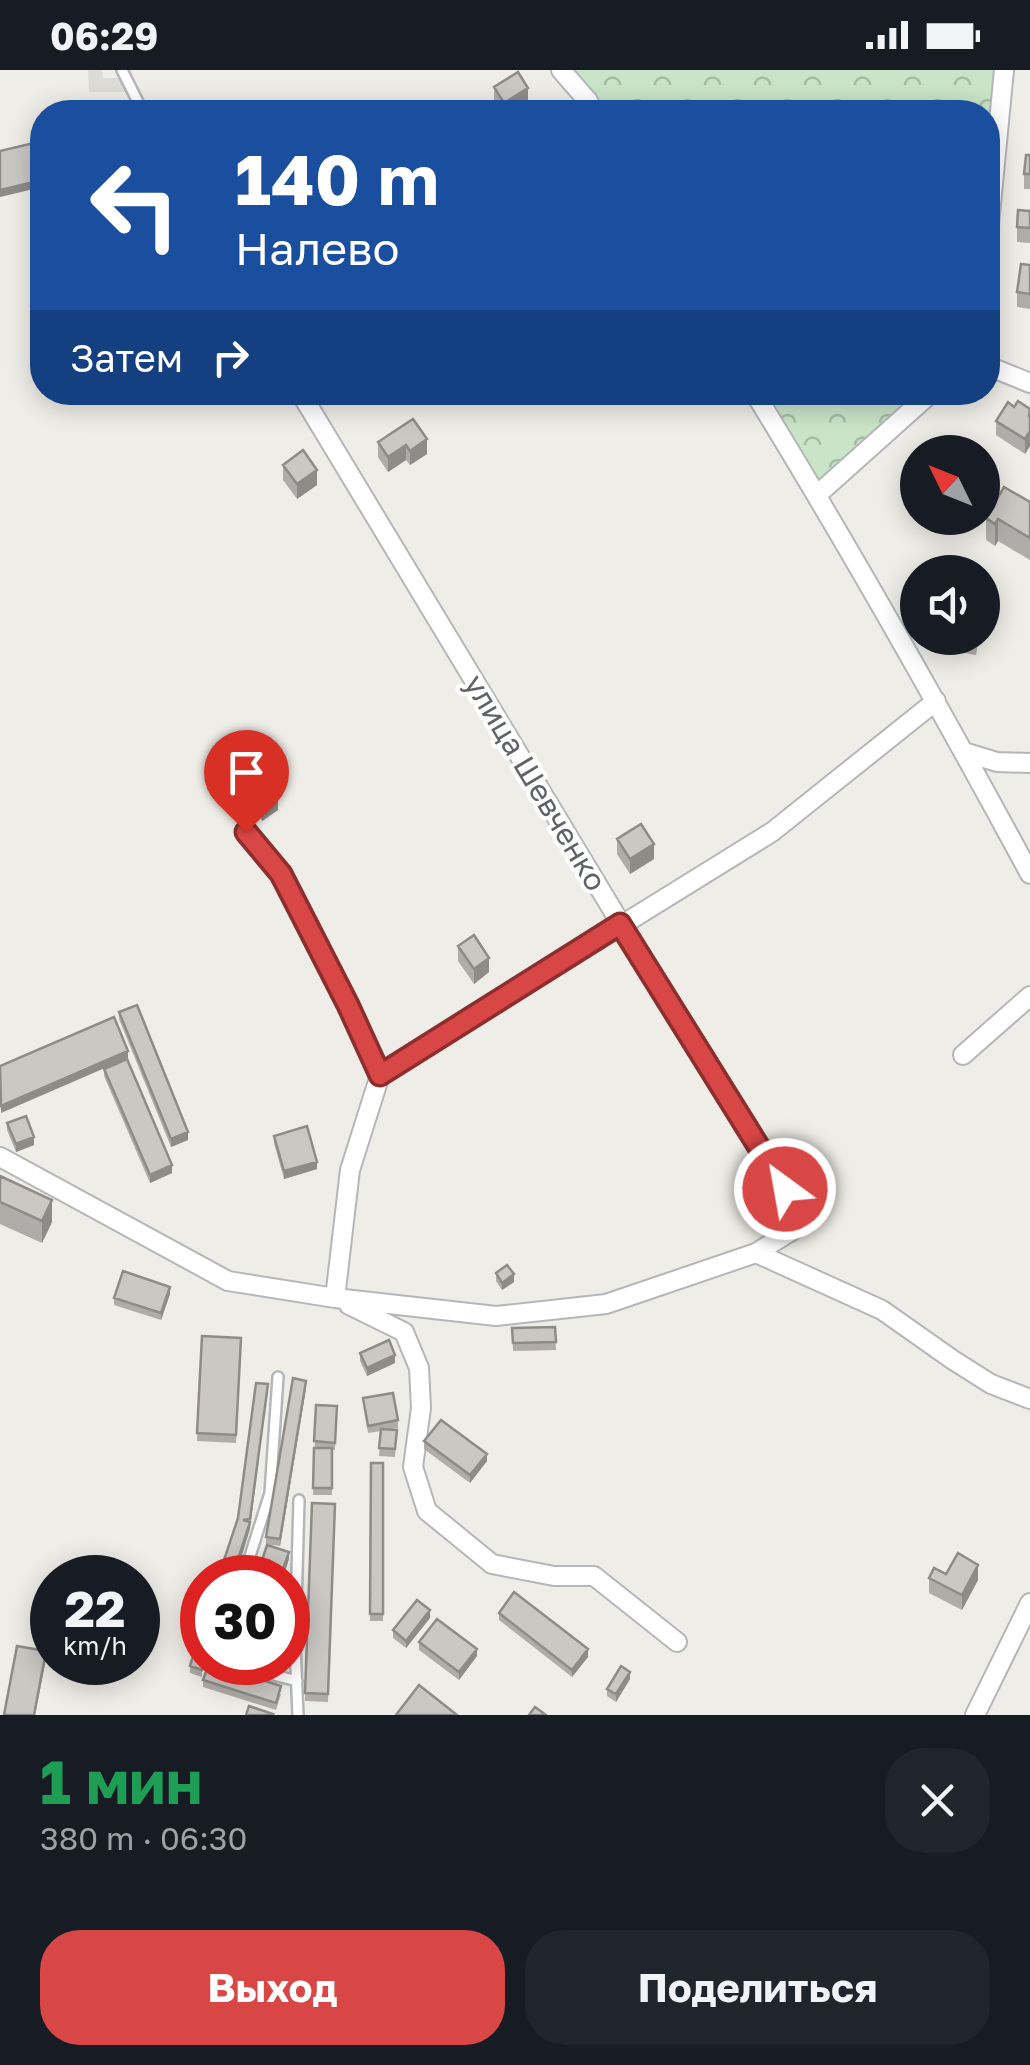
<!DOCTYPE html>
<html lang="ru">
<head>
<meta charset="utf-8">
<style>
  :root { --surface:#171b24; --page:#20242c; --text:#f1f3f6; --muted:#9ea1a6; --accent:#d84645 }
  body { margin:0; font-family:"Golos Text",sans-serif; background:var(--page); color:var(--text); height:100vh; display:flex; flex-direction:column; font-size:38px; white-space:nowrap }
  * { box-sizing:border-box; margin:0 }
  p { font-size:32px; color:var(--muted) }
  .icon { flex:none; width:55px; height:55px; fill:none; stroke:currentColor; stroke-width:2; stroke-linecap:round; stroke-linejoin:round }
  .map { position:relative; height:1645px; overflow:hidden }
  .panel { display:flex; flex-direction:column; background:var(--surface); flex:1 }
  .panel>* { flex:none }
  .banner { position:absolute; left:30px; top:30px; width:970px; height:305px; border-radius:40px; box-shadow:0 5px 25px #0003; background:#1a4fa0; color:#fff; overflow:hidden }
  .needle { width:65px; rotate:313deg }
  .tools { position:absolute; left:900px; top:365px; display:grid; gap:20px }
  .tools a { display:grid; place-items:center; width:100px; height:100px; border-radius:50%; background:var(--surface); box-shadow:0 5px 25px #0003; font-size:50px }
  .speed { position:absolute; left:30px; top:1485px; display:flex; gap:20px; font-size:50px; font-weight:700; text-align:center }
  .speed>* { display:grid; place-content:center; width:130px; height:130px; border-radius:50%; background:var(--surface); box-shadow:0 5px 25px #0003; line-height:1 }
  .speed small { font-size:25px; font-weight:400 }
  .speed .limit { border:15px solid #d22; background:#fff; color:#111 }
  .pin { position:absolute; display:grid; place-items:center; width:85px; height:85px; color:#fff; margin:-102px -42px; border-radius:50% 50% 50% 0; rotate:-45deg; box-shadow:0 0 10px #0007 }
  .pin .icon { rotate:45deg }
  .me { position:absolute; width:110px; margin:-55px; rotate:328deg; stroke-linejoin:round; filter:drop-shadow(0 0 8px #0008) }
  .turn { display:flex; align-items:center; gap:35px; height:210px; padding:0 40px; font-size:45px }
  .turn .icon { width:130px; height:130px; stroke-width:2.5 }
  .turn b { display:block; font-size:70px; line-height:85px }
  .then { display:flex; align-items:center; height:95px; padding:0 40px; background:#0003; gap:20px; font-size:38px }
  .round { display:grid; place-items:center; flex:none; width:105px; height:105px; border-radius:40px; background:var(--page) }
  .summary { display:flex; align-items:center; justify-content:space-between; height:170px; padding:0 40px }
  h1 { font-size:60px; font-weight:700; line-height:75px; color:#1e9e55 }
  .cta { display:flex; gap:20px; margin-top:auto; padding:20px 40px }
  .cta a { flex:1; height:115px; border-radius:40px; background:var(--accent); color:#fff; font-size:40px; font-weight:700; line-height:115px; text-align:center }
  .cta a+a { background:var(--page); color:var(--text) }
  .status { display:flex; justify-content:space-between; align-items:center; height:70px; padding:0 50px; background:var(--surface); direction:ltr }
  .status svg { height:28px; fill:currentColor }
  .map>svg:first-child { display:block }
  .industrial { fill:#dedcd9 }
  .forest { fill:url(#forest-crowns) }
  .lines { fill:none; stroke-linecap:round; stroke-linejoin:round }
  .lane-casing { stroke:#b4b7ba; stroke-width:14 }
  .street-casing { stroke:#b4b7ba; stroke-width:22 }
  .lane { stroke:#fff; stroke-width:9 }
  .street { stroke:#fff; stroke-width:18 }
  .wall { fill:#afaca9 }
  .shaded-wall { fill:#8e8c89 }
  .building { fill:#cbc8c4; stroke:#8e8c89; stroke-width:2.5 }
  .route-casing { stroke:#8c2e2d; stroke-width:25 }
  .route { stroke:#d84645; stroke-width:18 }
  .labels { text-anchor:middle; stroke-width:8; stroke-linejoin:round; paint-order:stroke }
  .street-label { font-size:30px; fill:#5f6266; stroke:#fff }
</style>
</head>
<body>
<div class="status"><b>06:29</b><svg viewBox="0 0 49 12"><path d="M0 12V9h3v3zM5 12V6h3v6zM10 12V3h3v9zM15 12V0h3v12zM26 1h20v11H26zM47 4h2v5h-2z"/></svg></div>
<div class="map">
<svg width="1030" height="1645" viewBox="0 0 1030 1645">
  <defs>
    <pattern id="forest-crowns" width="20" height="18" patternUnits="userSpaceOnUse" patternTransform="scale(2.5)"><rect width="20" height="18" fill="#c9e4c7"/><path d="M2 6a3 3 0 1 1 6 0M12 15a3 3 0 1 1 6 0" fill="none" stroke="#a6bca5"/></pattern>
  </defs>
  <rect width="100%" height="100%" fill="#efede7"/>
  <path class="industrial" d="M88 0H102L103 8H130V22H89Z"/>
  <path class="forest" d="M561 0H1004L988 165V42H593Z
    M754 323H932L817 425Z"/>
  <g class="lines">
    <g class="lane-casing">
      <path id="lane" d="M122 0 143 42
        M243 1508 270 1423 278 1307
        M223 1592 297 1611
        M298 1645 295 1575 299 1430"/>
    </g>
    <g class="street-casing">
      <path id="street" d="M561 0 588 31 593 42
        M988 165 1004 0
        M988 296 1030 313
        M754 322C851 480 942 641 1030 804
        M817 425 932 322
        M964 682 997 692 1030 693
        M246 762 281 805 348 935 380 1005 350 1100 335 1228
        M963 985 1030 926
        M380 1005 772 762 936 631
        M0 1087 228 1211 335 1228 496 1246 606 1234 756 1183 806 1152 621 854 300 322
        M756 1183 882 1240 953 1290 991 1314 1030 1329
        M349 1235 404 1262 419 1298 421 1338 413 1397 427 1441 492 1494 554 1506H594L677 1572
        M975 1645 1030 1533"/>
    </g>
    <use href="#lane" class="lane"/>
    <use href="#street" class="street"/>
  </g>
  <path class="wall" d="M494 17 528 33 512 42H500L494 32Z
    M1030 85V119H1024V104Z
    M1030 141V173L1017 172V157Z
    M1030 195V239L1017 237V222Z
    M1014 337 1030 339V376L1025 384 996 365V351Z
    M413 349 427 384 410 395 406 390 388 402 378 387V372Z
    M283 395 317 415 297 429 283 410Z
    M1030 432V490L998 471 995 476 986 470V448Z
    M956 568H979L976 585 959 582V575L956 574Z
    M251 719 278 740 262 751 251 734Z
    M617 769 654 789 630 804 617 784Z
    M458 876 489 902 474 914 458 891Z
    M119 942 188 1070 171 1077 119 949Z
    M104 999 172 1103 150 1113 104 1006Z
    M7 1053 34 1075 16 1082 7 1060Z
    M274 1066 317 1099 284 1109 274 1073Z
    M0 1106 52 1152 42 1173 0 1154Z
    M496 1203 514 1212 502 1220 496 1211Z
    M170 1224 161 1250 114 1235V1228Z
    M555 1257 556 1280 513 1281 512 1258Z
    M202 1266 241 1268 236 1373 197 1371Z
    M360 1283 395 1293 367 1306 360 1291Z
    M306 1318 280 1476 266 1474V1467Z
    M363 1328 398 1350V1358L389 1359 397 1360 395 1387 379 1386 381 1361 368 1363Z
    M316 1335 337 1336 335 1380H332V1425H313Z
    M424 1371 487 1391 470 1413 424 1379Z
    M371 1393H383V1551H370Z
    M312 1433 335 1434 328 1632 305 1631Z
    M946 1504 978 1510 962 1540 929 1523V1508Z
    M499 1543 588 1587 572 1607 499 1550Z
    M430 1548 406 1578 393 1568V1560Z
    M202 1556V1607L190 1603V1596Z
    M419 1572 477 1586 459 1610 419 1580Z
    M254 1592H272L270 1598Z
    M630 1609 616 1632 607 1626V1619Z
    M203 1610 281 1624 276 1640 203 1617Z"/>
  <path class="shaded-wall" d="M528 18V33L512 42H504V33Z
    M42 110V117L0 127V120Z
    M1030 361V376L1025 384V369Z
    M427 369V384L410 395V381Z
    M406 375V390L388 402V387Z
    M317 400V415L297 429V414Z
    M998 449V471L995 476V454Z
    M278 725V740L262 751V736Z
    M654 774V789L630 804V789Z
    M489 888V902L474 914V899Z
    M128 981V988L1 1043V1036Z
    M188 1062V1070L171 1077V1069Z
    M34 1067V1075L16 1082V1074Z
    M317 1092V1099L284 1109V1101Z
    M172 1095V1103L150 1113V1105Z
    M52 1130V1152L42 1173V1151Z
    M514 1204V1212L502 1220V1213Z
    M170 1217V1224L161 1250V1243Z
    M395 1285V1293L367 1306V1298Z
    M306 1311V1318L280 1476V1469Z
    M268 1314 250 1459 235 1508H232L250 1453Z
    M487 1384V1391L470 1413V1405Z
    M289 1482V1489L283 1508H280Z
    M978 1495V1510L962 1540V1525Z
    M430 1540V1548L406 1578V1571Z
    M477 1579V1586L459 1610V1602Z
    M588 1579V1587L572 1607V1600Z
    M46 1581V1589L35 1645H34Z
    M630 1602V1609L616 1632V1624Z"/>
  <path class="building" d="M518 2 528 18 504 33 494 17Z
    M42 71V110L0 120V81Z
    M1026 85H1030V104H1024Z
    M1018 140 1030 141V158L1017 157Z
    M1021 194 1030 195V224L1017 222Z
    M1018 331 1030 339 1029 346H1030V361L1025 369 996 351 1008 332 1014 337Z
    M413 349 427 369 410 381 406 375 388 387 378 372Z
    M303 380 317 400 297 414 283 395Z
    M1004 417 1030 432V468L998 449 995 454 986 448Z
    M266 708 278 725 262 736 251 719Z
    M641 754 654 774 630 789 617 769Z
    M474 865 489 888 474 899 458 876Z
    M137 935 188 1062 171 1069 119 942Z
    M114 947 128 981 1 1036 0 996Z
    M127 989 172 1095 150 1105 104 999Z
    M26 1046 34 1067 16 1074 7 1053Z
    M307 1056 317 1092 284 1101 274 1066Z
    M0 1106 52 1130 42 1151 0 1132Z
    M507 1195 514 1204 502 1213 496 1203Z
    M123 1201 170 1217 161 1243 114 1228Z
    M555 1257 556 1272 513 1273 512 1258Z
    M202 1266 241 1268 236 1365 197 1363Z
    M389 1270 395 1285 367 1298 360 1283Z
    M293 1308 306 1311 280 1469 266 1467Z
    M256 1313 268 1314 250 1449 243 1450 250 1452 232 1508H218L238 1448Z
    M393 1323 398 1350 368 1356 363 1328Z
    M316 1335 337 1336 335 1373 314 1371Z
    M441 1350 487 1384 470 1405 424 1371Z
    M381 1359 397 1360 395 1379 379 1378Z
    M314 1378H332V1418H313Z
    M371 1393H383V1544H370Z
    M312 1433 335 1434 328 1624 305 1623Z
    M267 1475 289 1482 280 1508H256Z
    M958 1483 978 1495 962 1525 929 1508 934 1498 946 1504Z
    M514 1522 588 1579 572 1600 499 1543Z
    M417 1530 430 1540 406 1571 393 1560Z
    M437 1549 477 1579 459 1602 419 1572Z
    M202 1556V1592H204L202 1600 190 1596Z
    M17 1576 46 1581 34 1645H4Z
    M209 1593 281 1616 276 1633 203 1610Z
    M621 1596 630 1602 616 1624 607 1619Z
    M419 1615 457 1645H396Z
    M249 1636 273 1644 272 1645H246Z
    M535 1637 546 1645H529Z"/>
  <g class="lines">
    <g class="route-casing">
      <path id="route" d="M246 762 281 804 348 935 380 1005 620 854 785 1119"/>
    </g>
    <use href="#route" class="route"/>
  </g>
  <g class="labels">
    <g class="street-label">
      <text transform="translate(535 713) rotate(59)" y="10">улица Шевченко</text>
    </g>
  </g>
</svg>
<div class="tools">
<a><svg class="needle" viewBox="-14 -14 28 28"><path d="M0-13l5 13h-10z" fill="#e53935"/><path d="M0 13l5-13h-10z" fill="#9ea1a6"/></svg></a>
<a><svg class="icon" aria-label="sound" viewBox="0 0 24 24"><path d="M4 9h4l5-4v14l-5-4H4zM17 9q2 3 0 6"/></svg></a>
</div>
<div class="speed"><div>22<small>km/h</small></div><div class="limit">30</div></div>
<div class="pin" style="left:246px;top:762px;background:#d93025"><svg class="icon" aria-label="arrive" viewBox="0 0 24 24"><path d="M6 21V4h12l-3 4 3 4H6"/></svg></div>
<svg class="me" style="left:785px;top:1119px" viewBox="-20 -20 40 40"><circle r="17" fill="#d84645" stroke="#fff" stroke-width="3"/><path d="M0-11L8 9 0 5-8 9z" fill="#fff"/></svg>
<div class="banner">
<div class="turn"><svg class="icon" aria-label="left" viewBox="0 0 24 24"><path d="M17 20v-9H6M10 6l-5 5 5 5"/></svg><div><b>140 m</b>Налево</div></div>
<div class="then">Затем<svg class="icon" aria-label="right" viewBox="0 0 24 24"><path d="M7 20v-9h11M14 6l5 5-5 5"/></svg></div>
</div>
</div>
<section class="panel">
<div class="summary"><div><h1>1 мин</h1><p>380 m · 06:30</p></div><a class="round"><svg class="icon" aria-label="close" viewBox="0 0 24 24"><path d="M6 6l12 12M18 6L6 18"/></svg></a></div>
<div class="cta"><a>Выход</a><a>Поделиться</a></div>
</section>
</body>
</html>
